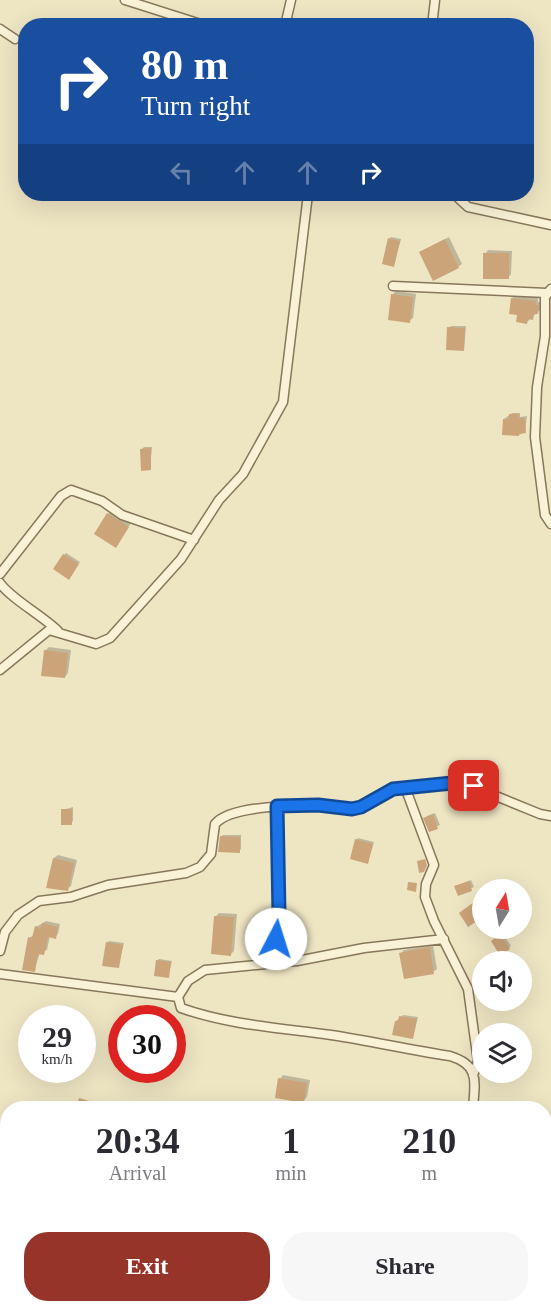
<!DOCTYPE html>
<html lang="en">
<head>
<meta charset="utf-8">
<style>
  :root { --surface:#fff; --page:#f7f7f7; --text:#2b2b33; --muted:#7c7c81; --accent:#97342a }
  body { margin:0; font-family:Georgia,serif; background:var(--page); color:var(--text); height:100vh; display:flex; flex-direction:column; font-size:22px; white-space:nowrap }
  * { box-sizing:border-box; margin:0 }
  p { font-size:20px; color:var(--muted) }
  .icon { flex:none; width:33px; height:33px; fill:none; stroke:currentColor; stroke-width:2; stroke-linecap:round; stroke-linejoin:round }
  .map { position:relative; flex:1; overflow:hidden }
  .panel { position:absolute; left:0px; top:1101px; width:552px; height:212px; display:flex; flex-direction:column; background:var(--surface); border-radius:24px 24px 0 0; box-shadow:0 6px 24px #0002 }
  .panel>* { flex:none }
  .hud { position:absolute; left:18px; top:18px; width:516px; height:183px; border-radius:24px; box-shadow:0 6px 24px #0002; background:#1a4fa0; color:#fff; overflow:hidden }
  .needle { width:39px; rotate:11deg }
  .buttons { position:absolute; left:472px; top:879px; display:grid; gap:12px }
  .buttons a { display:grid; place-items:center; width:60px; height:60px; border-radius:50%; background:var(--surface); box-shadow:0 6px 24px #0002; font-size:30px }
  .speed { position:absolute; left:18px; top:1005px; display:flex; gap:12px; font-size:30px; font-weight:700; text-align:center }
  .speed>* { display:grid; place-content:center; width:78px; height:78px; border-radius:50%; background:var(--surface); box-shadow:0 6px 24px #0002; line-height:1 }
  .speed small { font-size:15px; font-weight:400 }
  .speed .limit { border:9px solid #d22; background:#fff; color:#111 }
  .pin { position:absolute; display:grid; place-items:center; width:51px; height:51px; color:#fff; margin:-26px; border-radius:12px; box-shadow:0 3px 9px #0006 }
  .me { position:absolute; width:66px; margin:-33px; rotate:5deg; stroke-linejoin:round; filter:drop-shadow(0 0 4px #0008) }
  .turn { display:flex; align-items:center; gap:21px; height:126px; padding:0 24px; font-size:27px }
  .turn .icon { width:78px; height:78px; stroke-width:2.5 }
  .turn b { display:block; font-size:42px; line-height:51px }
  .lanes { display:flex; align-items:center; height:57px; padding:0 24px; background:#0003; justify-content:center; gap:30px; direction:ltr }
  .lanes .off { opacity:.35 }
  .eta { display:flex; justify-content:space-evenly; align-items:center; height:102px; text-align:center }
  .eta b { font-size:36px; font-weight:800; line-height:42px }
  .cta { display:flex; gap:12px; margin-top:auto; padding:12px 24px }
  .cta a { flex:1; height:69px; border-radius:24px; background:var(--accent); color:#fff; font-size:24px; font-weight:800; line-height:69px; text-align:center }
  .cta a+a { background:var(--page); color:var(--text) }
  .map>svg:first-child { display:block }
  .shadow { fill:#0003 }
  .lines { fill:none; stroke-linecap:round; stroke-linejoin:round }
  .stream { stroke:#6c8f8a; stroke-width:3 }
  .building { fill:#cca479 }
  .street-casing { stroke:#88775a; stroke-width:11 }
  .street { stroke:#f9f2d6; stroke-width:8 }
  .route-casing { stroke:#114b97; stroke-width:15 }
  .route { stroke:#1a73e8; stroke-width:10 }
</style>
</head>
<body>
<div class="map">
<svg width="551" height="1312" viewBox="0 0 551 1312">
  <rect width="100%" height="100%" fill="#eee5c3"/>
  <path class="shadow" d="M391 237 401 239 394 265 389 239Z
    M449 237 462 264 458 267 420 252Z
    M488 250 512 251 511 274 508 278 485 254Z
    M396 291 416 294 413 318 409 321 392 295Z
    M516 295 538 298V302H541V309L527 322 512 298Z
    M451 326H466L464 349 449 328Z
    M512 413H520V417L527 416 525 432 519 435 504 419Z
    M144 447H152L150 469 142 449Z
    M111 511 131 523 119 542 108 514Z
    M66 553 80 562 70 576 64 555Z
    M49 647 71 650 68 673 65 677 45 651Z
    M73 807V821L71 823 63 810Z
    M435 813 440 825 429 830 427 816Z
    M223 835H241V849L239 851 221 837Z
    M358 838 374 842 368 862 356 840Z
    M58 855 77 860 71 886 67 889 54 858Z
    M471 880 474 887 459 894 456 886Z
    M477 901 483 910V915L469 925 462 911Z
    M219 913 237 914 234 951 230 955 216 916Z
    M46 921 60 924 58 934 55 937 50 936 47 950 40 953 34 970 29 938 34 935 36 927Z
    M503 934 511 946 509 948 495 940Z
    M109 941 124 943 118 967 107 943Z
    M433 945 437 969 433 972 401 953 404 950Z
    M159 959 172 961 168 977 157 961Z
    M403 1015 418 1017 413 1037 396 1021Z
    M283 1075 310 1080 307 1097 303 1101 280 1079Z
    M174 1307 175 1312H153L154 1311Z
    M242 1309 258 1310 257 1312H239Z"/>
  <g class="lines">
    <path class="stream" d="M544 1299 551 1296
      M443 1305 455 1312
      M506 1312 526 1305"/>
  </g>
  <path class="building" d="M388 238 400 241 394 267 382 264Z
    M445 239 459 268 433 281 419 252Z
    M483 253H509V279H483Z
    M391 294 413 297 410 323 388 320Z
    M511 298 536 301 535 305H539L538 314H534L533 320 528 319 527 324 516 322 517 315 509 314Z
    M447 327 465 328 464 351 446 350Z
    M509 414H519V418H525L526 433 519 434V436L502 435 503 419H509Z
    M151 448V470L141 471 140 449Z
    M107 513 129 527 116 548 94 534Z
    M63 554 79 564 69 580 53 569Z
    M44 650 68 653 65 678 41 676Z
    M61 809H72V825H61Z
    M433 814 438 829 429 832 423 818Z
    M220 836 240 837V853L218 852Z
    M355 839 373 844 368 864 350 859Z
    M53 858 74 863 68 891 46 888Z
    M425 859 427 865 424 872 419 873 417 861Z
    M469 881 472 891 458 896 454 886Z
    M408 882 417 883 416 892 407 890Z
    M474 902 483 917 468 927 459 913Z
    M214 916 234 917 231 956 211 954Z
    M42 923 58 927 56 939 48 937 44 955 38 954 35 972 22 970 28 937 32 938 35 926 41 928Z
    M500 935 510 949 500 956 491 941Z
    M106 942 123 945 119 968 102 966Z
    M430 947 434 974 404 979 399 953Z
    M156 960 171 962 169 978 154 976Z
    M399 1016 417 1019 413 1039 392 1035 395 1021H398Z
    M278 1078 307 1083 304 1103 275 1098Z
    M79 1098 106 1106V1108H76Z"/>
  <g class="lines">
    <g class="street-casing">
      <path id="street" d="M125 0 207 26
        M285 26 291 0
        M432 26 435 0
        M0 29 15 39
        M454 194 468 207 551 225
        M393 286 547 293
        M551 289 545 297V336L537 387 535 437 545 515 551 524
        M0 574 61 496 71 490 102 501 122 515 194 540
        M0 583C10 598 43 616 58 631
        M0 670 49 630 96 644 110 638 181 559 219 500 243 474 283 402 308 194
        M405 787 434 865 426 884 425 897 434 921 468 989 478 1062 473 1075
        M0 951 5 932 18 915 39 901 71 897 108 885 186 873 200 867 211 854 215 824C233 802 325 804 352 809L361 807 393 789 464 783 540 814 551 816
        M267 964C285 914 277 859 277 806
        M0 974 178 997 181 1008C229 1025 281 1028 331 1035 371 1041 410 1050 450 1056 480 1065 475 1082 473 1108
        M178 997 188 981 205 970 297 961 364 948 444 939
        M544 1277 551 1276
        M60 1312 62 1305
        M350 1312 355 1305"/>
    </g>
    <use href="#street" class="street"/>
  </g>
  <g class="lines">
    <g class="route-casing">
      <path id="route" d="M276 939 279 914 277 806 318 805 352 809 361 807 393 789 452 783 474 786"/>
    </g>
    <use href="#route" class="route"/>
  </g>
</svg>
<div class="buttons">
<a><svg class="needle" viewBox="-14 -14 28 28"><path d="M0-13l5 13h-10z" fill="#e53935"/><path d="M0 13l5-13h-10z" fill="#7c7c81"/></svg></a>
<a><svg class="icon" aria-label="sound" viewBox="0 0 24 24"><path d="M4 9h4l5-4v14l-5-4H4zM17 9q2 3 0 6"/></svg></a>
<a><svg class="icon" aria-label="layers" viewBox="0 0 24 24"><path d="M12 4l9 5-9 5-9-5zM3 14l9 5 9-5"/></svg></a>
</div>
<div class="speed"><div>29<small>km/h</small></div><div class="limit">30</div></div>
<div class="pin" style="left:474px;top:786px;background:#d93025"><svg class="icon" aria-label="arrive" viewBox="0 0 24 24"><path d="M6 21V4h12l-3 4 3 4H6"/></svg></div>
<svg class="me" style="left:276px;top:939px" viewBox="-20 -20 40 40"><circle r="19" fill="#fff"/><path d="M0-13L10 11 0 6-10 11z" fill="#1a73e8"/></svg>
<div class="hud">
<div class="turn"><svg class="icon" aria-label="right" viewBox="0 0 24 24"><path d="M7 20v-9h11M14 6l5 5-5 5"/></svg><div><b>80 m</b>Turn right</div></div>
<div class="lanes"><svg class="icon off" aria-label="left" viewBox="0 0 24 24"><path d="M17 20v-9H6M10 6l-5 5 5 5"/></svg><svg class="icon off" aria-label="ahead" viewBox="0 0 24 24"><path d="M12 20V5M6 11l6-6 6 6"/></svg><svg class="icon off" aria-label="ahead" viewBox="0 0 24 24"><path d="M12 20V5M6 11l6-6 6 6"/></svg><svg class="icon" aria-label="right" viewBox="0 0 24 24"><path d="M7 20v-9h11M14 6l5 5-5 5"/></svg></div>
</div>
<section class="panel">
<div class="eta">
<div><b>20:34</b><p>Arrival</p></div>
<div><b>1</b><p>min</p></div>
<div><b>210</b><p>m</p></div>
</div>
<div class="cta"><a>Exit</a><a>Share</a></div>
</section>
</div>
</body>
</html>
